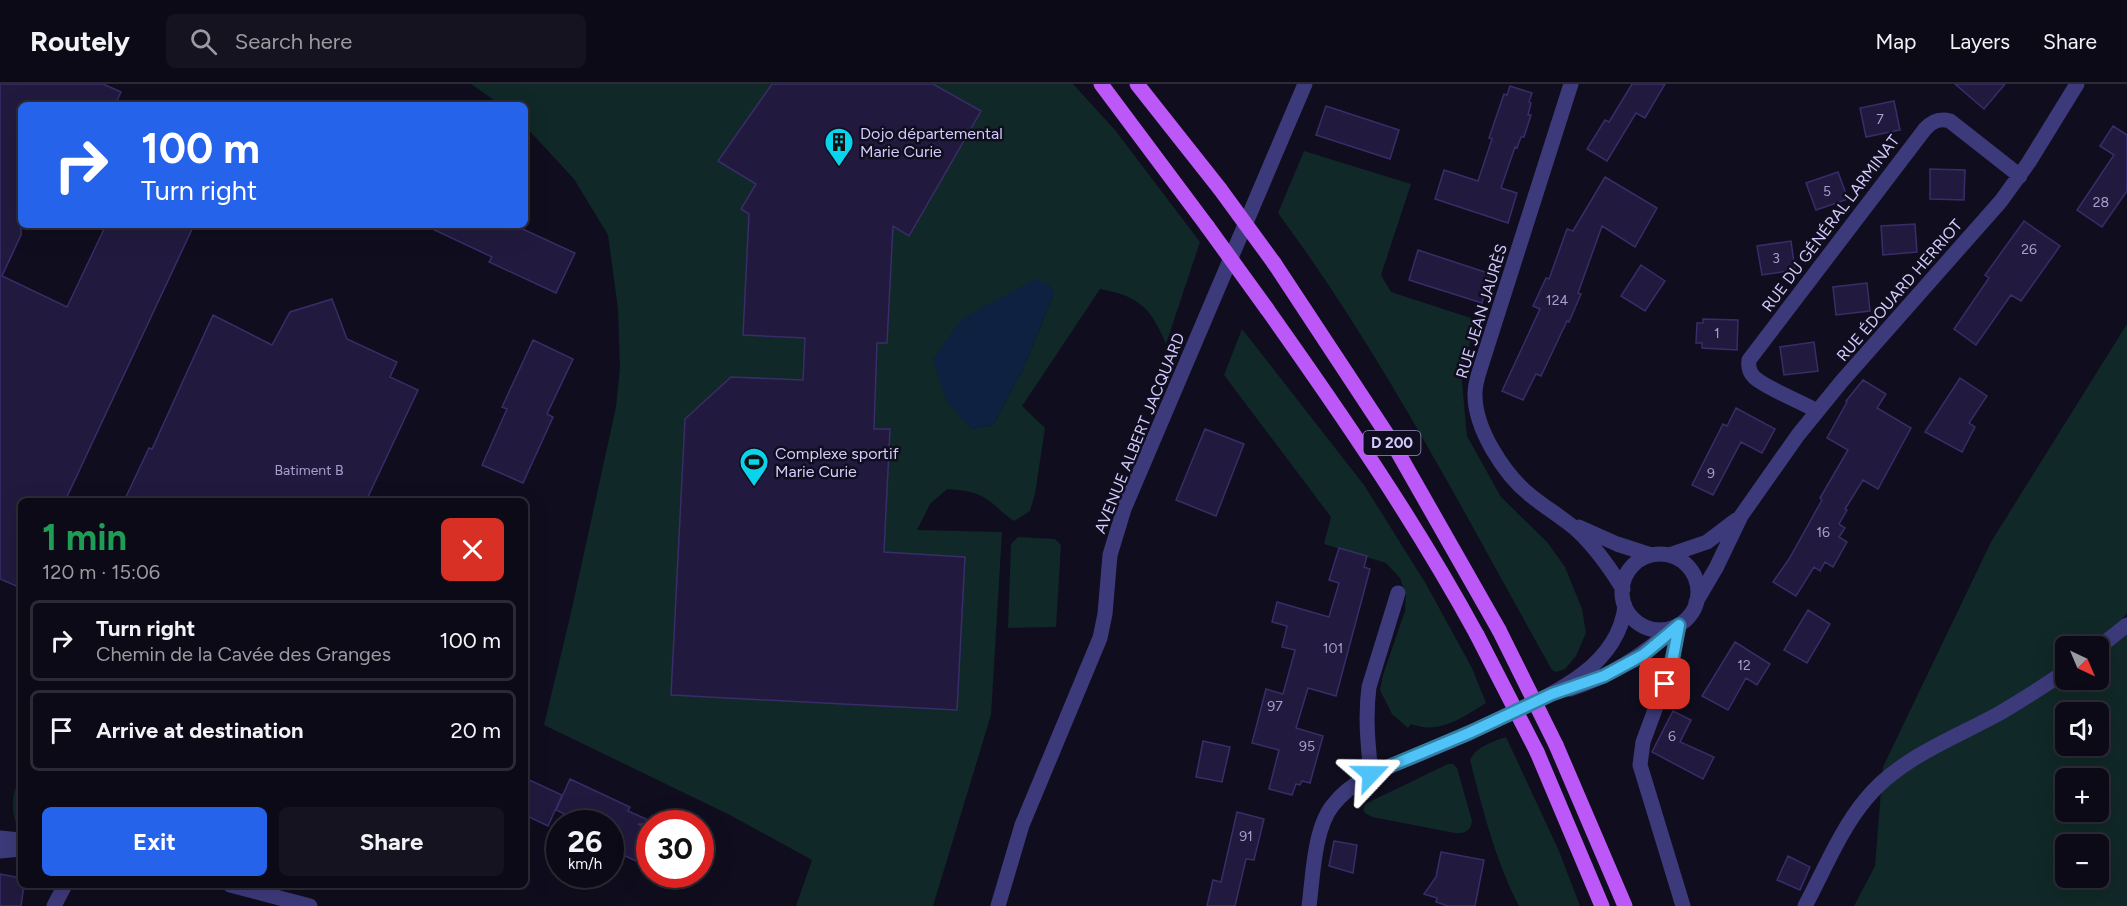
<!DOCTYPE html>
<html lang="en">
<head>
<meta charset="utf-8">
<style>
  :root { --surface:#0c0a16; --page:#15131f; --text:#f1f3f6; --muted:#9a9aa1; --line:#2c2b35; --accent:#2563eb }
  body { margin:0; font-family:Figtree,sans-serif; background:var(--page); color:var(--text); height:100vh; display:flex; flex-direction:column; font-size:22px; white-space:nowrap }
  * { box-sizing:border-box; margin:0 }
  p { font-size:20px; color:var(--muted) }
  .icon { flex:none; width:33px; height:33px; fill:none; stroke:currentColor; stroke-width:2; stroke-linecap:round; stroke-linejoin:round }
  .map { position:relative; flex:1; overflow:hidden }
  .sheet { position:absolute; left:18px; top:414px; width:510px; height:390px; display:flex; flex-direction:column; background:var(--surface); border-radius:9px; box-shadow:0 6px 24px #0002,0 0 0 2px var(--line) }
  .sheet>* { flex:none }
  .banner { position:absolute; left:18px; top:18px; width:510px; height:126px; border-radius:9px; box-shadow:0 6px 24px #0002,0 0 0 2px var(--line); background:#2563eb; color:#fff; overflow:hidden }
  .needle { width:39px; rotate:136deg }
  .controls { position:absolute; left:2055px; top:552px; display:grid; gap:12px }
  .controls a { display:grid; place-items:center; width:54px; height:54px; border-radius:9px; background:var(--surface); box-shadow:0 6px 24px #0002,0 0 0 2px var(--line); font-size:30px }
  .speed { position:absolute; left:546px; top:726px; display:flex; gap:12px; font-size:30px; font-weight:700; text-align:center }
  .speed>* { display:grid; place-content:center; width:78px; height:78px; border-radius:50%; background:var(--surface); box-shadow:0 6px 24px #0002,0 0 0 2px var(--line); line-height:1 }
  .speed small { font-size:15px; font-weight:400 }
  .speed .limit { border:9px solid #d22; background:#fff; color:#111 }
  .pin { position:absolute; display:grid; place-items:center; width:51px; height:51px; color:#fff; margin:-26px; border-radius:12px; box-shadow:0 3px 9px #0006 }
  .me { position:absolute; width:66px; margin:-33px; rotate:67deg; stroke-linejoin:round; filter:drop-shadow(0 0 4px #0008) }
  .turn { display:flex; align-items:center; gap:21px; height:126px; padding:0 24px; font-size:27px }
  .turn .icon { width:78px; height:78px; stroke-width:2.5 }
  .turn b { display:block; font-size:42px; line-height:51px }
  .round { display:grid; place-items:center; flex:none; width:63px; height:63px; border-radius:9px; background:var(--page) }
  .headline { display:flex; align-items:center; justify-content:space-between; height:102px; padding:0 24px }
  h1 { font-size:36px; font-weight:700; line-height:45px; color:#1e9e55 }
  .action { display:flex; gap:12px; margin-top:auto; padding:12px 24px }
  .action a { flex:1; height:69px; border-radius:9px; background:var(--accent); color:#fff; font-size:24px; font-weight:700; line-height:69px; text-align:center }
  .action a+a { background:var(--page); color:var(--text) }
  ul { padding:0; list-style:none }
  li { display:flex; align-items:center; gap:18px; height:81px; margin:0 12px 9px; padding:0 12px; border:3px solid var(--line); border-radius:9px }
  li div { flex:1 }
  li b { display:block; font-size:22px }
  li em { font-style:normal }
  header { display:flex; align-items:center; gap:36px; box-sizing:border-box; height:84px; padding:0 30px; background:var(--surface); border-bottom:2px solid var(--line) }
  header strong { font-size:28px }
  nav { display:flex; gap:33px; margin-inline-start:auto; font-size:21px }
  .search { width:420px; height:54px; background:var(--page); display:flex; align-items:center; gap:15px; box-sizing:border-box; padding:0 21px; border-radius:9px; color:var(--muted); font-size:22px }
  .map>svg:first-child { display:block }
  .green { fill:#102827; fill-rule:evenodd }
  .water { fill:#0e2141 }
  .building { fill:#211a3e; stroke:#392d69; stroke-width:1.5 }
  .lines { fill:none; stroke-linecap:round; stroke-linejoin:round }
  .minor { stroke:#3d3a7b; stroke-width:15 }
  .tertiary { stroke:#3d3a7b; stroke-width:15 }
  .primary { stroke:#bd58f8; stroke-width:15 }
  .primary-bridge { stroke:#bd58f8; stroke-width:15 }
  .route-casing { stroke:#337fa1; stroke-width:15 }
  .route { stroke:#4fc3f7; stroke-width:10 }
  .labels { text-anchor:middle; stroke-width:5; stroke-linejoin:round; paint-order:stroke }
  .number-label { font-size:14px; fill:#a6a0cd }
  .shield { fill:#100d1e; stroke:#9893ba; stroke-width:1.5 }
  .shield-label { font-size:15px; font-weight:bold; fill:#d2ccfd }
  .poi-label { font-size:16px; fill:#d2ccfd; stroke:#100d1e; text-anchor:start }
  .street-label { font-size:16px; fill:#d2ccfd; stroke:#100d1e }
</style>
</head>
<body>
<header>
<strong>Routely</strong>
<div class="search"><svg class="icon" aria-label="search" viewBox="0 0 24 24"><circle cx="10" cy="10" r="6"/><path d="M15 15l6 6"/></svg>Search here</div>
<nav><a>Map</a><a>Layers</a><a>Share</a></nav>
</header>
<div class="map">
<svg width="2127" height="822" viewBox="0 0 2127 822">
  <rect width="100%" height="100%" fill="#100d1e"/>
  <path class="green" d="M471 0H1073L1115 46 1200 158 1166 260C1151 224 1139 212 1100 205L1022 322 1045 344 1035 410 1030 427 1014 437C1004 431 997 422 988 416 976 407 961 406 947 405L930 420 917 446 1002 448 991 631 933 822H796L812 776 730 731 544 641 570 533 616 323 620 284 618 225 608 151 574 95 525 42V21H501ZM1054 209 1023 285 993 341 971 345Z
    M1304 67 1411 100 1381 191 1391 208 1477 236 1461 288 1467 352 1501 413 1547 458 1565 483 1582 525 1586 549 1576 572 1565 585 1556 588 1552 586C1465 431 1384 272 1278 129Z
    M2127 240V529L2101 562 2127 543V822H1854L1875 782 1883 683 1991 458ZM2066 562H2098V596H2066ZM2066 628H2098V662H2066ZM2066 694H2098V728H2066ZM2066 760H2098V794H2066Z
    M1242 245 1364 401 1426 500 1472 584 1486 619C1463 633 1440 651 1411 640L1408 644 1392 630 1380 606 1383 591 1405 527 1406 511 1400 494 1386 479 1324 460 1331 433 1224 291Z
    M1018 453 1055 455 1061 461 1056 543 1008 544 1011 460Z
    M1506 653 1559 767 1580 822H1519C1495 776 1483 726 1470 676 1477 662 1492 658 1506 653Z
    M1448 680H1453L1457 684 1472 737C1471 747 1464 750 1455 749L1372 733 1365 729 1363 725 1365 720Z
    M21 696V747H19C12 733 9 708 21 696Z"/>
  <path class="water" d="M1036 195 1049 201 1054 209 1023 285 993 341 971 345 946 316 933 275 962 235Z"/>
  <path class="building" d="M0 0H103L121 8 115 21H21V151L2 192 67 223 106 141H194L65 417H21V504L0 495Z
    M772 0H933L981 27 909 152 893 142 887 259H877L874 345H890L884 468 965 473 957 626 671 611 685 335 731 293 803 296 805 254 743 251 749 130 741 125 756 100 718 77Z
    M1632 0H1665L1645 34 1636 29 1607 77 1587 65 1605 36 1609 38Z
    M1955 0H2005L1984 25Z
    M1510 2 1532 9 1529 18 1531 19 1528 31H1531L1524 53H1521L1517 64 1515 63 1501 104 1517 109 1508 139 1435 115 1444 86 1478 97 1492 55 1489 54 1504 10 1507 11Z
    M1894 17 1900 46 1866 53 1860 24Z
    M1326 22 1399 46 1390 75 1316 51Z
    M2113 42 2127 51V107L2102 143 2077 126 2114 71 2100 62Z
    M1930 85 1965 86 1964 116 1930 115Z
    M1838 88 1848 115 1816 126 1806 99Z
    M1605 93 1657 124 1635 163 1602 142 1578 209 1581 210 1569 238 1567 237 1541 292 1536 290 1523 316 1502 307 1540 225 1533 222 1546 194 1549 195 1567 145 1573 147Z
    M2024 137 2060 162 2021 217 2011 211 1976 261 1954 245 1989 194 1985 191Z
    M1915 140 1917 168 1883 171 1881 142Z
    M424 141H514L575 169 556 209 489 178 492 173Z
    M1791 157 1795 186 1762 191 1757 162Z
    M1418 166 1491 190 1482 219 1409 196Z
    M1641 181 1665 197 1645 227 1621 212Z
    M1867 199 1870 227 1836 231 1833 203Z
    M332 215 347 255 397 278 390 293 418 306 366 417H124L149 364 152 365 213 231 272 261 290 228Z
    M1703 235 1738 236 1737 266 1702 264V259H1696L1697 239H1703Z
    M533 256 573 275 547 330 553 333 523 399 482 381 507 325 502 323Z
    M1814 258 1818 287 1784 291 1780 263Z
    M1960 294 1987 312 1969 339 1975 343 1962 368 1925 348Z
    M1863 296 1886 310 1877 324 1911 344 1878 405 1863 396 1845 425 1847 426 1839 440 1845 444 1839 453 1847 458 1833 483 1825 478 1820 487 1814 483 1796 512 1773 498 1789 475 1822 416 1820 414 1848 366 1827 354 1847 318 1846 317Z
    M1736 324 1775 345 1762 369 1741 358 1713 411 1692 401 1723 340 1727 342Z
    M1205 345 1244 360 1216 432 1176 416Z
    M1339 464 1367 472 1364 483 1370 485 1336 612 1308 604 1296 644 1323 652 1310 699 1302 697 1300 701 1296 700 1292 711 1269 705 1279 666 1252 659 1266 605 1283 610 1295 566 1282 563 1287 542 1272 538 1277 518 1329 533 1339 499 1329 496Z
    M1808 526 1830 540 1807 579 1784 566Z
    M1735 558 1770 580 1757 601 1746 594 1728 626 1702 612Z
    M1673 627 1691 636 1680 658 1714 673 1703 695 1652 668Z
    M1203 657 1230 663 1222 698 1196 693Z
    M525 694 562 711 548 742 525 731Z
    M570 695 630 723 628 727 657 740H638L650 745V771L645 781 610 765V740H585L556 726Z
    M1237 728 1264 735 1254 776 1246 775 1235 822H1207L1213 796 1221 798Z
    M1334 757 1357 761 1353 789 1329 782Z
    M1441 768 1484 776 1475 822H1448L1436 818 1437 814 1424 810 1436 793Z
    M1788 772 1810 783 1800 806 1777 796Z
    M0 790 21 794V801H24L21 822H0Z"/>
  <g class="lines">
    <path class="minor" d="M1571 0 1481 282C1478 291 1475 300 1475 309 1474 344 1504 390 1530 411 1546 424 1563 434 1578 447 1596 464 1610 484 1623 505
      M1817 327C1802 318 1765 304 1754 293 1749 288 1748 283 1749 276L1925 45C1932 37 1939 34 1950 37L2020 92
      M1579 443 1617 460 1651 471
      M1622 508a38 38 0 1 1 76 0a38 38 0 1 1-76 0Z
      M1669 471 1707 458 1736 436
      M1696 518 1716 484 1741 432 1798 351 1842 297 2001 117 2029 78 2077 0
      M1679 541 1670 585 1643 658 1640 681 1683 822
      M2098 564 2127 541
      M1570 605C1611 592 1643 572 1674 543
      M1371 690C1368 661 1365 633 1369 603L1398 509
      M54 822 65 801
      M998 822 1022 741 1100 554 1105 530 1110 471 1124 425 1305 0
      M1309 822C1313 792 1314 744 1333 721 1353 695 1386 684 1415 672 1446 659 1476 646 1507 631 1555 609 1618 582 1625 522
      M1805 822C1824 787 1840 746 1866 715 1899 674 1955 654 2000 629 2022 616 2044 602 2066 587"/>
    <path class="tertiary" d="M0 754 21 756
      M0 767 21 765
      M230 801 310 822"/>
    <path class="primary" d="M1101 0 1207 142
      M1137 0 1220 105
      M1274 179 1392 358 1499 546
      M1267 225C1342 331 1415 437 1477 551
      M1556 661 1625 822
      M1537 668 1602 822"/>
    <path class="primary-bridge" d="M1220 105 1274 179
      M1207 142 1267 225
      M1499 546 1556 661
      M1477 551 1537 668"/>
  </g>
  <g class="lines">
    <g class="route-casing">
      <path id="route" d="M1371 690 1469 649 1552 610 1604 592 1643 571 1679 541 1673 573 1665 600"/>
    </g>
    <use href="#route" class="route"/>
  </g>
  <defs>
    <g id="building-pin" transform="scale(1.5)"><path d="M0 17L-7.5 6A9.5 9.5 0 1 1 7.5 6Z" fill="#09d4ec" stroke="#100d1e"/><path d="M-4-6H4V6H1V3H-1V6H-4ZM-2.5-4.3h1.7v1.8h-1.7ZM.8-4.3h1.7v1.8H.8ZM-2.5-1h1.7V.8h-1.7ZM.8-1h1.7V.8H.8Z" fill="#111"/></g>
    <g id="stadium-pin" transform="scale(1.5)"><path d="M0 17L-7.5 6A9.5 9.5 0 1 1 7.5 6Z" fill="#09d4ec" stroke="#100d1e"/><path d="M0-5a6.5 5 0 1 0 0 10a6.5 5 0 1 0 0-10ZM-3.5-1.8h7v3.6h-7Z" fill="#111"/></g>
  </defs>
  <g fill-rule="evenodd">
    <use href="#building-pin" x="839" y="58"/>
    <use href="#stadium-pin" x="754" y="378"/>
  </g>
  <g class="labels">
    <g class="number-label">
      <text x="1880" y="40">7</text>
      <text x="1827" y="112">5</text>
      <text x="2101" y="123">28</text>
      <text x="2029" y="170">26</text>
      <text x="1776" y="179">3</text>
      <text x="1557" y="221">124</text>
      <text x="1717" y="254">1</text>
      <text x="309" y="391">Batiment B</text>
      <text x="1711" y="394">9</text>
      <text x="1823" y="453">16</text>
      <text x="1333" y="569">101</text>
      <text x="1744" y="586">12</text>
      <text x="1275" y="627">97</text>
      <text x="1672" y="657">6</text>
      <text x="1307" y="667">95</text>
      <text x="1246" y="757">91</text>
    </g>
    <rect class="shield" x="1363.5" y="347" width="57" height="24" rx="4.5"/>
    <g class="shield-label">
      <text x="1392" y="364">D 200</text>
    </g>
    <g class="poi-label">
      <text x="860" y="55">Dojo départemental<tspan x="860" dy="18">Marie Curie</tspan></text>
      <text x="775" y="375">Complexe sportif<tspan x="775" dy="18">Marie Curie</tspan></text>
    </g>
    <g class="street-label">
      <text transform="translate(1830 139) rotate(-53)" y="6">RUE DU GÉNÉRAL LARMINAT</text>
      <text transform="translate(1899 206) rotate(-49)" y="6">RUE ÉDOUARD HERRIOT</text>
      <text transform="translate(1481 227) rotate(-73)" y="6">RUE JEAN JAURÈS</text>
      <text transform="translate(1139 349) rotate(-68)" y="6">AVENUE ALBERT JACQUARD</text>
    </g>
  </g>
</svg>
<div class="controls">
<a><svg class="needle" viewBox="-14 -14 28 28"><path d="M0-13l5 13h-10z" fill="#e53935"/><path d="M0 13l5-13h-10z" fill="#9a9aa1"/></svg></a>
<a><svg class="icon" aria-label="sound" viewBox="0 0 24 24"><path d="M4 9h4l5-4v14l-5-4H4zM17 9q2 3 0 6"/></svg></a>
<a>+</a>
<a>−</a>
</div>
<div class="speed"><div>26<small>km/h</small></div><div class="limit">30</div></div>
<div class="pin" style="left:1665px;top:600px;background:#d93025"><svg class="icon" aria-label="arrive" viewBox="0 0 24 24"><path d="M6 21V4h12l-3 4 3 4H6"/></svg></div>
<svg class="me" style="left:1371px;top:690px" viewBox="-20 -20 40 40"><path d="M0-17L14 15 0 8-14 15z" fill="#4fc3f7" stroke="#fff" stroke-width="4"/></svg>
<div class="banner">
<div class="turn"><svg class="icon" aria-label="right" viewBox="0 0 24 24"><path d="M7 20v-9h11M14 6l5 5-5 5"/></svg><div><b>100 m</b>Turn right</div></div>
</div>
<section class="sheet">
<div class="headline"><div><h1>1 min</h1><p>120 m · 15:06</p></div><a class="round" style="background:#d93025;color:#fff"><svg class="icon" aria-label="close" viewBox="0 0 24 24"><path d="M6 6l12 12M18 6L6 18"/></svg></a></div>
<ul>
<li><svg class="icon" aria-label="right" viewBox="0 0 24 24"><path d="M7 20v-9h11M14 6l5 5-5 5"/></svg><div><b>Turn right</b><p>Chemin de la Cavée des Granges</p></div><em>100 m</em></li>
<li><svg class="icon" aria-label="arrive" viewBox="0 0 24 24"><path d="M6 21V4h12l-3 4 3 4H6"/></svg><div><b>Arrive at destination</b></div><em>20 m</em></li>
</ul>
<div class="action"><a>Exit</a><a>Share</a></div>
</section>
</div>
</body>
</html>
